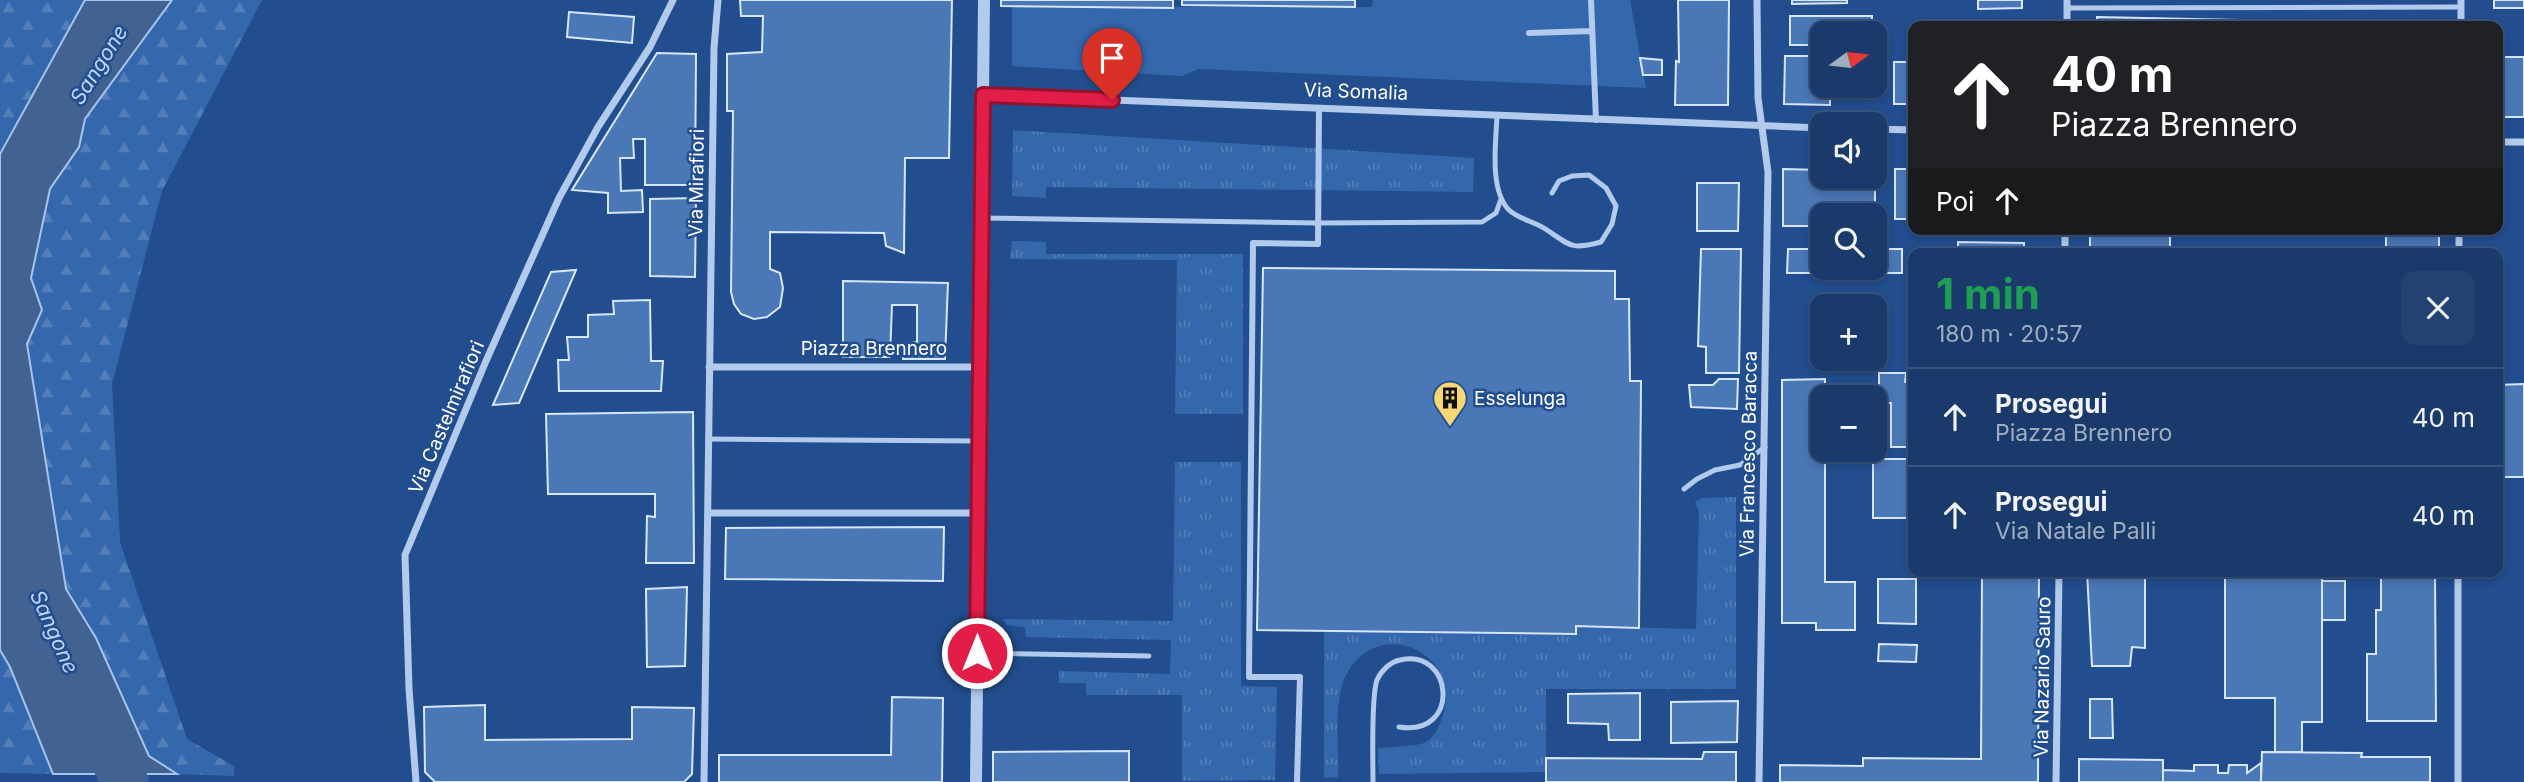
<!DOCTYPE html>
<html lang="it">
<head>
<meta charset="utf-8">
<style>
  :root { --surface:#1a3a6b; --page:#234171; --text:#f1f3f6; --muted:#9fadc1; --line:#38547e }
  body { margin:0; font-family:Inter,sans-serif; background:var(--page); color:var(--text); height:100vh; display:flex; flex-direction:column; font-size:26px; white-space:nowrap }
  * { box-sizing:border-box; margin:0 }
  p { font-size:23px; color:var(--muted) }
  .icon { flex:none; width:38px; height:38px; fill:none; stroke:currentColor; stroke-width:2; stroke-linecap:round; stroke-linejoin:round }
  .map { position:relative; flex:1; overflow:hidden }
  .side { position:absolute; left:1908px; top:248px; width:595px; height:329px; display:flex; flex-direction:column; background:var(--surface); border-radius:14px; box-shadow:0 4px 10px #0003,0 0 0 2px var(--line) }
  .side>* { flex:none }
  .hud { position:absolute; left:1908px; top:21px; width:595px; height:214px; border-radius:14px; box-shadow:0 4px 10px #0003,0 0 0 2px var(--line); background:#202124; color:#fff; overflow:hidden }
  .needle { width:46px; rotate:75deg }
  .buttons { position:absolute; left:1810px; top:21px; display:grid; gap:14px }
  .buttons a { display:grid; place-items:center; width:77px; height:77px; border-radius:14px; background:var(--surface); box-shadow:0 4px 10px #0003,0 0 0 2px var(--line); font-size:35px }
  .pin { position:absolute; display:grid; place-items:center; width:60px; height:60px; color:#fff; margin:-72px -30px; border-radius:50% 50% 50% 0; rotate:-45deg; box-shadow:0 0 7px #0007 }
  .pin .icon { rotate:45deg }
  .me { position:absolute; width:77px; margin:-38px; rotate:0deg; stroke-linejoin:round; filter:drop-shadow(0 0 5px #0008) }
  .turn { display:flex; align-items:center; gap:24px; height:147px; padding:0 28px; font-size:32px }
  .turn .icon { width:91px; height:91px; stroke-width:2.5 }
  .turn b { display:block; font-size:49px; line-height:60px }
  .then { display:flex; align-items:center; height:66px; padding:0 28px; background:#0003; gap:14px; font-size:26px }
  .round { display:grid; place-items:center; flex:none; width:74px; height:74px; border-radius:14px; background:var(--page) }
  .overview { display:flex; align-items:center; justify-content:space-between; height:119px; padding:0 28px }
  h1 { font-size:42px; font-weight:700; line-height:52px; color:#1e9e55 }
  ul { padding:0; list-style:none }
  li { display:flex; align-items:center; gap:21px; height:98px; padding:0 28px; border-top:2px solid var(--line) }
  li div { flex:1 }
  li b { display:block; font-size:26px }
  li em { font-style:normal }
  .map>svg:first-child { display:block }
  .grass { fill:url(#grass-tufts) }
  .forest { fill:url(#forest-firs) }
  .park { fill:#3567ac }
  .water { fill:#426291; stroke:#a5c4ed; stroke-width:2 }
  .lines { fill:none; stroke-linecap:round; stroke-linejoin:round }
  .river { stroke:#426291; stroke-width:47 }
  .building { fill:#4a77b6; stroke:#d7e5f9; stroke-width:2 }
  .service { stroke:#b2caec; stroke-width:5 }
  .pedestrian { stroke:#b2caec; stroke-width:6 }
  .minor { stroke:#b2caec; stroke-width:7 }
  .tertiary { stroke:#b2caec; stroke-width:12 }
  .route-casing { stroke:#92132f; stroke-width:18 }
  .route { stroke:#e11d48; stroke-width:12 }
  .labels { text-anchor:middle; stroke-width:5; stroke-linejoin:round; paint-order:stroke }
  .street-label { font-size:19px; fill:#fff; stroke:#224e8f }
  .poi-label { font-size:19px; fill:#fff; stroke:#224e8f; text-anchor:start }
  .water-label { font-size:21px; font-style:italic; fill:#bed4f3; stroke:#224e8f }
</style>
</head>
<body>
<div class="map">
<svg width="2524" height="782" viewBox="0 0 2524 782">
  <defs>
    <pattern id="grass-tufts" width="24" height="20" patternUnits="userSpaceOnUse" patternTransform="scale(1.75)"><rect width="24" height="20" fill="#3567ac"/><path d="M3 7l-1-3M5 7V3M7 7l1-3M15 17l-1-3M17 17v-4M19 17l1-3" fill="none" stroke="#537eb8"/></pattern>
    <pattern id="forest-firs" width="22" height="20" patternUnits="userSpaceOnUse" patternTransform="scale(1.75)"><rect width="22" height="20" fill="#3567ac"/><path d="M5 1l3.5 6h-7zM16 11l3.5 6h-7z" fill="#537eb8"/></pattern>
  </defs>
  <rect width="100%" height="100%" fill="#224e8f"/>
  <path class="grass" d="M1013 130 1474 158 1473 192 1046 187V198L1012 196Z
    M1012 241 1046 242V254H1243V414H1175L1177 260 1010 259Z
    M1175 462H1241V686L1277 687 1275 780 1182 781V695H1086V683H1059V671L1170 674 1171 640 1026 637 1025 627 1007 625 1003 619 1173 621Z
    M1736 497V689H1546V772L1379 774 1378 748C1389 747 1416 747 1426 742 1435 737 1440 725 1443 715 1462 652 1378 614 1346 675 1333 700 1339 749 1338 777L1324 778V630L1576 634V626L1696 629 1699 511 1695 502 1702 498Z"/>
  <path class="forest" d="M0 0H85L0 154Z
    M172 0H262L162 191 112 384 120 542 187 739 234 766V776L177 774 150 756 96 638 66 589 27 344 42 310 31 278 50 189 79 147 85 119Z
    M0 650 10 667 53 774 0 773Z"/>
  <path class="park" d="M1373 0H1630L1646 88 1199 69 1182 76 1012 66V7H1372Z"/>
  <path class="water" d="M85 0H172L85 119 79 147 50 189 31 278 42 310 27 344 66 589 96 638 149 756 177 774H53L10 667 0 650V154Z"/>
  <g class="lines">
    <path class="river" d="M93 716 125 782"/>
  </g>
  <path class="building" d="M740 0H952L949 158H905L904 253 886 246 884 233 770 232V269L780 273 783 288 780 307 767 317 754 319 741 314 734 304 731 292 733 111H727V54L762 52 763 16H741Z
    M1001 0H1173V8L1001 6Z
    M1182 0H1355V7L1182 5Z
    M1678 0H1729L1728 105H1675L1676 61 1679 62Z
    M1792 0H1847V3L1792 4Z
    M1978 0H2022V8L1978 9Z
    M2494 0H2524V8H2494Z
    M569 12 634 17 632 43 567 37Z
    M1790 16H1872V33H1822V45H1790Z
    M2097 17 2388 23V26H2097Z
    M2388 23 2435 24V26H2388Z
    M657 53 696 54 695 185H645V139H633L634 158H620L621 191 642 190 643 212 608 213V193L572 190Z
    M1785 56H1822V86H1830V105L1784 104Z
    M2497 57H2524V117H2497Z
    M1640 58 1662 60V75H1643Z
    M1894 62H1913V104H1894Z
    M1836 86H1871V95L1836 94Z
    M1783 169 1822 170V177H1874L1875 170V213L1836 212V215H1822V226H1783Z
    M1895 169H1913V219H1895Z
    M1697 183H1739L1738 231H1697Z
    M696 198 695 277 650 276V199Z
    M2090 229H2170V254H2090Z
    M2298 229H2347V236L2298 235Z
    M2386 229H2439V254H2386Z
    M1958 242 2024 243V254L1958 252Z
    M1701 249H1741L1739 373H1706V347L1698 346Z
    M1788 249H1822V268H1874V249H1902V273H1787Z
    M1263 268 1615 271V299H1629L1630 381H1641L1639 628 1576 626V634L1257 630Z
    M576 270 519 403 493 405 551 272Z
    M843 281 948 283 945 359H903V344L917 342V305H892L890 357H843Z
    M650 300 651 361H663L661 391H559L558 360H569L567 337H588V315L614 314 613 301Z
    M1879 373H1906L1905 382 1913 383V447H1891V403H1879Z
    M1719 379H1738L1737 409 1691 407 1689 385H1713Z
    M1825 379V397H1822V450H1825V582H1855V630H1816V623H1782V380Z
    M2524 384V477H2497V385Z
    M693 412 694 563H646L647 516 655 517V494H548L546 414Z
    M1873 459H1913V518H1873Z
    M944 527 943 581 725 579 726 528Z
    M1982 572H2039L2038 782H1780V765L1863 766V758L1981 759Z
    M2087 572H2145V648L2132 647 2130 666H2092Z
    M2225 572H2322V722H2302V752H2275V698H2225Z
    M2381 572H2435L2436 721H2367V654H2376V610H2381Z
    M1878 579H1916V624L1878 623Z
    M2322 581H2345V620H2322Z
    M687 587 685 666 647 667 646 589Z
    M1879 644 1917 645 1916 662 1878 661Z
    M1640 693V740H1609L1608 724 1568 723V694Z
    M892 697 943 698 942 782H719V755H891Z
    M2090 699H2112L2113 738H2090Z
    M1738 701 1737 742 1671 743V702Z
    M485 705V740L632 739V707L694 708 692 774 684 782H435L425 772 424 707Z
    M1129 751V782H993V752Z
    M1704 752H1736V782H1546V758L1702 759Z
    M2262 752 2362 753 2361 757H2430V782H2261Z
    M2079 759 2163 760V782H2079Z
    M2261 763V782H2163V770L2194 771V765H2218V773H2228L2229 765H2247V773Z"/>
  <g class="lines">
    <path class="service" d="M2067 8 2461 7
      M1497 116C1496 142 1489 190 1509 210 1518 219 1536 222 1547 230 1571 246 1571 250 1601 242L1612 224 1616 206 1606 188 1589 175 1572 176 1559 181 1552 193
      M984 218 1318 223 1482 222 1496 213 1501 199
      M708 439 978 441
      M1684 489 1697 479 1715 470 1740 465 1765 447
      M977 653 1149 656
      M1373 782C1373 762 1371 696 1377 680 1381 671 1390 662 1400 660 1453 647 1462 737 1399 727"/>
    <path class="pedestrian" d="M1591 0 1596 120
      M1529 33 1592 31
      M1297 782 1300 677H1249L1253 243 1318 244 1319 108"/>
    <path class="minor" d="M1757 0 1758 98 1768 172 1759 782
      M2067 26V0
      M2461 26V0
      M983 95 1822 128
      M1874 129 1913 130
      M2497 142H2524
      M2065 254V229
      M2459 254V229
      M709 367H979
      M708 513H978
      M416 782 409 689 405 555 486 361 559 198 598 127 650 47 673 0
      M704 782 714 48 718 0
      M2056 782 2059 572
      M2458 782V572"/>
    <path class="tertiary" d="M976 782 984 0"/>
  </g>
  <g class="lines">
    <g class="route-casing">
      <path id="route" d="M977 653 983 95 1112 100"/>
    </g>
    <use href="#route" class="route"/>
  </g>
  <defs>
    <g id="building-pin" transform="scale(1.75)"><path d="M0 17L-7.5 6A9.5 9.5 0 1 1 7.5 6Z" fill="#f8d673" stroke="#224e8f"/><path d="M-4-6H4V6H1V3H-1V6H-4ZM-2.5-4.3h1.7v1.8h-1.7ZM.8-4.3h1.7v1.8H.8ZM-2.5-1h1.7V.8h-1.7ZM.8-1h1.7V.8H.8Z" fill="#111"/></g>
  </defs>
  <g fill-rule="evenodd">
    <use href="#building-pin" x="1450" y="398"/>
  </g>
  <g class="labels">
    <g class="street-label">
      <text transform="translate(1356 91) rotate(2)" y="7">Via Somalia</text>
      <text transform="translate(696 183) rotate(-89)" y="7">Via Mirafiori</text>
      <text x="874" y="355">Piazza Brennero</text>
      <text transform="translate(446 417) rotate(-67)" y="7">Via Castelmirafiori</text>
      <text transform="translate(1748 454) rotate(-89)" y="7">Via Francesco Baracca</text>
      <text transform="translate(2042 677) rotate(-89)" y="7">Via Nazario Sauro</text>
    </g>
    <g class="poi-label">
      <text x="1474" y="405">Esselunga</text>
    </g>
    <g class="water-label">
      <text transform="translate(99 65) rotate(-58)" y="7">Sangone</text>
      <text transform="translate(54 632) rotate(66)" y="7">Sangone</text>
    </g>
  </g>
</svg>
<div class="buttons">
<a><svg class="needle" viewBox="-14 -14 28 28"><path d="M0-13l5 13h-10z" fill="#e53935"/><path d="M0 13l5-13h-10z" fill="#9fadc1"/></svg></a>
<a><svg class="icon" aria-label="sound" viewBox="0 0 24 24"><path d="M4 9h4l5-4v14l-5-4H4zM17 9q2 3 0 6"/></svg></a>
<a><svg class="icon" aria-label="search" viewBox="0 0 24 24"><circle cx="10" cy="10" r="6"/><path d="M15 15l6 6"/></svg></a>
<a>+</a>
<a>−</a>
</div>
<div class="pin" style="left:1112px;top:100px;background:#d93025"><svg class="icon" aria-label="arrive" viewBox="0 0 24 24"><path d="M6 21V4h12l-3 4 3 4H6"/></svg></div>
<svg class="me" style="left:977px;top:653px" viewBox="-20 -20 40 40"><circle r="17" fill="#e11d48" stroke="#fff" stroke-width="3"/><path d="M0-11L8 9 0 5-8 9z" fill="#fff"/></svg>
<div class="hud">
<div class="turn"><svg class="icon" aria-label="ahead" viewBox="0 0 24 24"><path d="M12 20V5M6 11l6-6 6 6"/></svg><div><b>40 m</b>Piazza Brennero</div></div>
<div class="then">Poi<svg class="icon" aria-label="ahead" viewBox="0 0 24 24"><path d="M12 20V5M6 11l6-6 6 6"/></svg></div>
</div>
<section class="side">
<div class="overview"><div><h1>1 min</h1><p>180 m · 20:57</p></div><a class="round"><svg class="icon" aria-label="close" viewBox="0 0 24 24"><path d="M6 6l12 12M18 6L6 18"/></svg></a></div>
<ul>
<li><svg class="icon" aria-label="ahead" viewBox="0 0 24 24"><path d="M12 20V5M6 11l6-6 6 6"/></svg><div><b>Prosegui</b><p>Piazza Brennero</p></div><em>40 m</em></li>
<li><svg class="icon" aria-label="ahead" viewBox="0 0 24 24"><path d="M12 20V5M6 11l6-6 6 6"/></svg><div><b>Prosegui</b><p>Via Natale Palli</p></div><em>40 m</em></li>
</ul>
</section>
</div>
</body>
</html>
